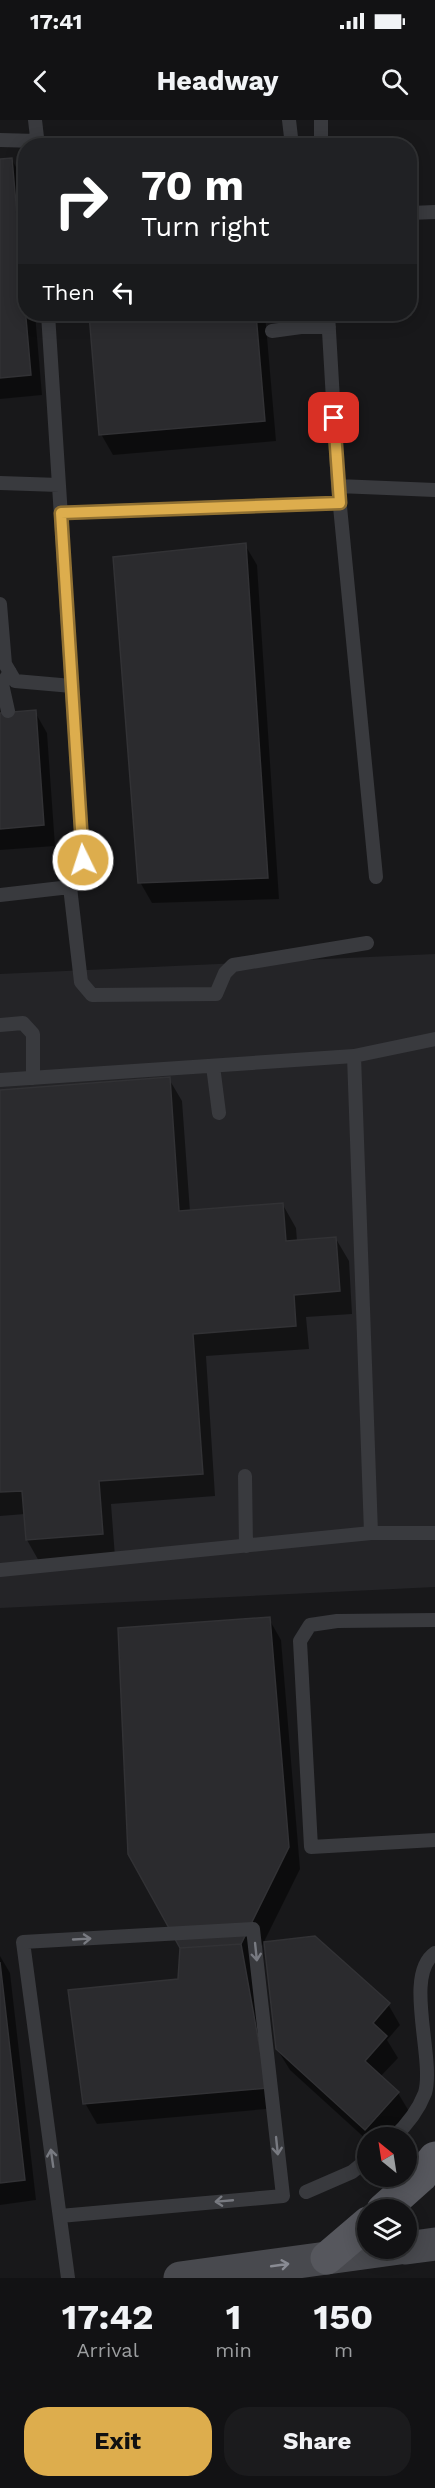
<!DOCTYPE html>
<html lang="en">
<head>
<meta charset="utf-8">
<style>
  :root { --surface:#121214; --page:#1b1b1d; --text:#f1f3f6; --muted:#9c9ea0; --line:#313234; --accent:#ddad4d }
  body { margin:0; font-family:"Work Sans",sans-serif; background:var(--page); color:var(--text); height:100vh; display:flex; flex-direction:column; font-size:22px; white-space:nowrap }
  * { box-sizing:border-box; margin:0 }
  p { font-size:20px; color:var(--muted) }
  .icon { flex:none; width:33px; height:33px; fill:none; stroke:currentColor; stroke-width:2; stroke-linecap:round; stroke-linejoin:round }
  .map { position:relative; height:2158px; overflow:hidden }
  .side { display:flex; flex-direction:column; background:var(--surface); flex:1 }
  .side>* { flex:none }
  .top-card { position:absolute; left:18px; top:18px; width:399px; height:183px; border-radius:24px; box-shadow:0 3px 15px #0003,0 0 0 2px var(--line); background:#202124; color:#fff; overflow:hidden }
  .needle { width:39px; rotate:330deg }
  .tools { position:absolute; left:357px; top:2007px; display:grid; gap:12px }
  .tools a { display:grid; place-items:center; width:60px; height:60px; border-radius:50%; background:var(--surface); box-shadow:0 3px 15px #0003,0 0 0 2px var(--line); font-size:30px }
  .pin { position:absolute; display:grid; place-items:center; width:51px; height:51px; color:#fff; margin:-26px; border-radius:12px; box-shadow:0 3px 9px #0006 }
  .me { position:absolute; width:66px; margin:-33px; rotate:356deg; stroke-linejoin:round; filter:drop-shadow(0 0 4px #0008) }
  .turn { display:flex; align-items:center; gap:21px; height:126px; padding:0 24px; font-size:27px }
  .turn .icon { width:78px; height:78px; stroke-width:2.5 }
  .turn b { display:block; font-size:42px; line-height:51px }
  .then { display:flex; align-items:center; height:57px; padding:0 24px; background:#0003; gap:12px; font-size:22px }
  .eta { display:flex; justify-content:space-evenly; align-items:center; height:102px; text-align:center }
  .eta b { font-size:36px; font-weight:700; line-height:42px }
  .button { display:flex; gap:12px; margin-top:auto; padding:12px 24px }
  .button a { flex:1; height:69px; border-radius:24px; background:var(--accent); color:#111; font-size:24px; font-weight:700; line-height:69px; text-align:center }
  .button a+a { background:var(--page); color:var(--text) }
  .status { display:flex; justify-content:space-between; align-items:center; height:42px; padding:0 30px; background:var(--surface); direction:ltr }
  .status svg { height:16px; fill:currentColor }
  header { display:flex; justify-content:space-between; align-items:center; height:78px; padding:0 24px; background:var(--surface); font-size:27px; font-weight:700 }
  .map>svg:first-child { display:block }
  .built { fill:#242427 }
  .shadow { fill:#0007 }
  .building { fill:#2b2b2e; stroke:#323235; stroke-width:1.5 }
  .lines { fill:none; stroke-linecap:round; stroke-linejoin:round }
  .service { stroke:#393a3e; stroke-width:14 }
  .secondary { stroke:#48494e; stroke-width:33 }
  .primary { stroke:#56575d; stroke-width:33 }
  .oneway { stroke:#787a81 }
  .oneway2 { stroke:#898b93 }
  .route-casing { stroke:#907032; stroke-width:15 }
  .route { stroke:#ddad4d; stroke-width:10 }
</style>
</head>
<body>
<div class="status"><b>17:41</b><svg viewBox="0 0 49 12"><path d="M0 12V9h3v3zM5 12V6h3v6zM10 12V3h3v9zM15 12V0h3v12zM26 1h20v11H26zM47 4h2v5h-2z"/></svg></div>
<header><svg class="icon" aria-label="back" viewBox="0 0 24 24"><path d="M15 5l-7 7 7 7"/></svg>Headway<svg class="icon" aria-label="search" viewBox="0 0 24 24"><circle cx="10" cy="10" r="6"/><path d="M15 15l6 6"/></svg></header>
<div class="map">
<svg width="435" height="2158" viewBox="0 0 435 2158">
  <rect width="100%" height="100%" fill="#18181a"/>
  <path class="built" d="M435 834V1467L0 1488V854Z"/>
  <path class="shadow" d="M12 40 24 61 26 194H35L42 275 0 279V41Z
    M91 194H265L276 321 113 335 101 314Z
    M245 425 257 445 279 779 152 783 140 762Z
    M35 592 47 613 55 726 0 730V595Z
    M169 959 182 981 190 1092 283 1085 296 1108 297 1121 336 1119 349 1141 352 1194 306 1197 309 1229 206 1236 215 1376 111 1384 115 1437 40 1443 27 1420 25 1394 0 1396V971Z
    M269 1499 281 1520 300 1749 252 1846 278 1988 97 2004 85 1983 180 1860Z
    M0 1836 10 1853 36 2080 0 2085Z
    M388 1884 400 1905 387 1920 398 1938 380 1957 398 1973 410 1993 388 2018H368V2021L290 1950 277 1929Z"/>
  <path class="building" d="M12 38 31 255 0 258V39Z
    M89 194H256L265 301 99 315Z
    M246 423 268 758 138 763 113 437Z
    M36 590 44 705 0 709V593Z
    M170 957 179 1091 283 1083 286 1121 336 1117 340 1171 294 1175 296 1206 193 1214 203 1354 99 1361 103 1414 26 1420 22 1371 0 1372V970Z
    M270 1497 289 1727 241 1824 180 1828 128 1734 118 1508Z
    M315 1816 390 1883 373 1903 387 1916 365 1941 399 1972 365 2010 276 1929 264 1822Z
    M241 1824 267 1968 83 1984 68 1870 178 1859 180 1828Z
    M0 1842 25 2060 0 2063Z"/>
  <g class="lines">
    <path class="service" d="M35 0 38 26
      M289 0 292 26
      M0 20 37 21
      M321 26V0
      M410 93 435 92
      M48 194 83 740 70 767 81 862 92 875 216 874 225 853 233 845 367 823
      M328 194 338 366 376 757
      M272 211 301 207H329
      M0 363 59 365
      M338 366 435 370
      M61 393 340 383
      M0 484 5 544 15 561 72 566
      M8 591 2 564 10 552
      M0 775 70 767
      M0 905 23 903 33 914V958
      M354 936 371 1413
      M213 946 219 993
      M0 960 354 936 435 919
      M245 1356 246 1426
      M0 1450 371 1413H435
      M435 1500 337 1501 310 1505 300 1521 311 1727 435 1720
      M393 2018C407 2005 418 1991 425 1973 435 1938 403 1855 435 1833
      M306 2072 352 2052 368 2039
      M60 2096 283 2076 253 1809 23 1822 68 2158"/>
    <path class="secondary" d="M406 2128 435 2124
      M180 2158 400 2128"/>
    <path class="primary" d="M383 2090 421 2056 435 2038
      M327 2138 368 2103"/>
  </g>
  <defs><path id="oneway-shaft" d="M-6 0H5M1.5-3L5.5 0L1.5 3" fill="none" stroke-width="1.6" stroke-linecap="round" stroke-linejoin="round" transform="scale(1.5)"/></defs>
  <g class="oneway">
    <use href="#oneway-shaft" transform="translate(82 1819) rotate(-3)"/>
    <use href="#oneway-shaft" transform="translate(256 1832) rotate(84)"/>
    <use href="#oneway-shaft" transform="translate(277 2026) rotate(84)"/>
    <use href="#oneway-shaft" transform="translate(52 2038) rotate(-98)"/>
    <use href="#oneway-shaft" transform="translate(224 2081) rotate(175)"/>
  </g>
  <use class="oneway2" href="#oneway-shaft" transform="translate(280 2145) rotate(-8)"/>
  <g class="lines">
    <g class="route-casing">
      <path id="route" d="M83 740 61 393 340 383 334 298"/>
    </g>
    <use href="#route" class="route"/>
  </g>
</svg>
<div class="tools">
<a><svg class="needle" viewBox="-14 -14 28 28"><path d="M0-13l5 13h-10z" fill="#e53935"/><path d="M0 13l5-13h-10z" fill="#9c9ea0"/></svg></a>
<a><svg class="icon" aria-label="layers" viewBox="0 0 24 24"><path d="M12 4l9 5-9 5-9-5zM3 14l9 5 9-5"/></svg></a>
</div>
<div class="pin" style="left:334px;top:298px;background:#d93025"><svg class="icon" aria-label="arrive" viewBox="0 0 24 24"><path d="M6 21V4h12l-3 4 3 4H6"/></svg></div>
<svg class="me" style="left:83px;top:740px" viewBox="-20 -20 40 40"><circle r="17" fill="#ddad4d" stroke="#fff" stroke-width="3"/><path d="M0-11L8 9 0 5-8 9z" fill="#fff"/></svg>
<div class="top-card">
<div class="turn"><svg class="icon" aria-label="right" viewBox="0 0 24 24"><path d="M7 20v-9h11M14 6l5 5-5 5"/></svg><div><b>70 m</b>Turn right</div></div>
<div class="then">Then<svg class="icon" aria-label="left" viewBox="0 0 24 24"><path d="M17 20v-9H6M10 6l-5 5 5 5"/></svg></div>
</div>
</div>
<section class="side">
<div class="eta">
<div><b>17:42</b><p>Arrival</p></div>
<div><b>1</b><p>min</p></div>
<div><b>150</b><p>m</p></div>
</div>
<div class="button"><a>Exit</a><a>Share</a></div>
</section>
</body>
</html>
